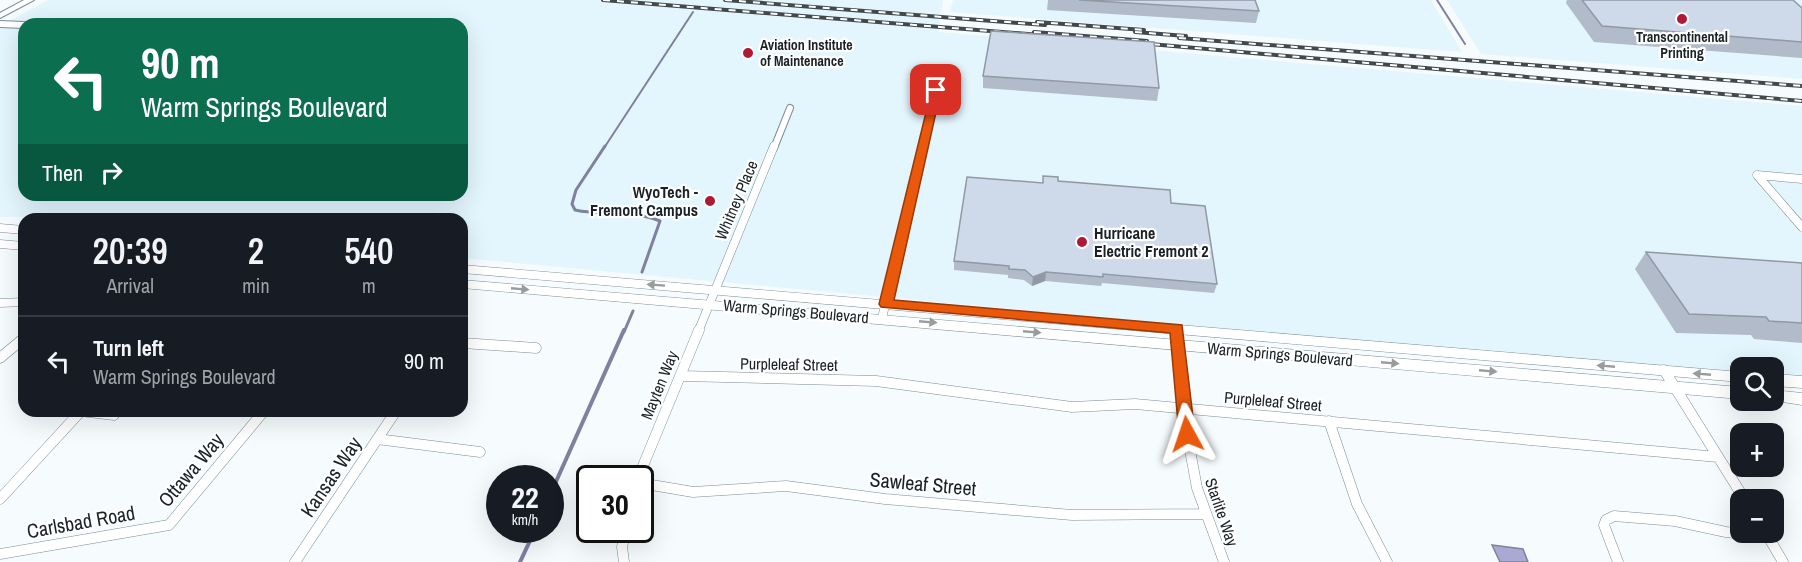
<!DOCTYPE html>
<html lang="en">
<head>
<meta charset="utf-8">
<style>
  :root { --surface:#171b24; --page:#20242c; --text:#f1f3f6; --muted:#9ea1a6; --line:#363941 }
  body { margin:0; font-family:"Archivo Narrow",sans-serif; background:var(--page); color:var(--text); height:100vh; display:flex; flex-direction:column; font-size:22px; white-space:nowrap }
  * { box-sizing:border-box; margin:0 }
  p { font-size:20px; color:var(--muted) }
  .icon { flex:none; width:33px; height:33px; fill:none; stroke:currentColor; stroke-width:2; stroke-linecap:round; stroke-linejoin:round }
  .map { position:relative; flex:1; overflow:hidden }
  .details { position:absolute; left:18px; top:213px; width:450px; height:204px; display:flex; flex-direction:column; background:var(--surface); border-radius:18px; box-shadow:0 6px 24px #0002 }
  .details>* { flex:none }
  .guide { position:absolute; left:18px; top:18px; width:450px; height:183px; border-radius:18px; box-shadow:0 6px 24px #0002; background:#0b6e4f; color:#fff; overflow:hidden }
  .tools { position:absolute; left:1730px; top:357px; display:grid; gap:12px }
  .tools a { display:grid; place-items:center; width:54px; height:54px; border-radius:12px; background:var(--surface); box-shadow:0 6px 24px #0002; font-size:30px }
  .speed { position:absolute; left:486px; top:465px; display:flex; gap:12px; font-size:30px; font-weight:700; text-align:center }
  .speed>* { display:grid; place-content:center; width:78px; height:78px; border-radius:50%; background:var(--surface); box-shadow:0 6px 24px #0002; line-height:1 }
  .speed small { font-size:15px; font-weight:400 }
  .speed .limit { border:3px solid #111; border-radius:9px; background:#fff; color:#111 }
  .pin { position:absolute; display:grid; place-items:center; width:51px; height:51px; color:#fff; margin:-26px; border-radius:12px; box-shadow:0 3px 9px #0006 }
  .me { position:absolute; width:66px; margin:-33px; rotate:355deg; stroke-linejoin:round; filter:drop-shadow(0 0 4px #0008) }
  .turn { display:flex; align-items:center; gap:21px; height:126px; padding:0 24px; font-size:27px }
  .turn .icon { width:78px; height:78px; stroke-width:2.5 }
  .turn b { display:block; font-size:42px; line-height:51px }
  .then { display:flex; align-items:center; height:57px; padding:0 24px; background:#0003; gap:12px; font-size:22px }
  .eta { display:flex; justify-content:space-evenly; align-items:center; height:102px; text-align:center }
  .eta b { font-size:36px; font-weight:600; line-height:42px }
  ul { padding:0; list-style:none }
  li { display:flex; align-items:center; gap:18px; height:90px; padding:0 24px; border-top:2px solid var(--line) }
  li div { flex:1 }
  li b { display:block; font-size:22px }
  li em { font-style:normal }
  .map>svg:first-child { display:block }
  .built { fill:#e3f5fd; fill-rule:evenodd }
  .water { fill:#aba9d3; stroke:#80809f; stroke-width:1.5 }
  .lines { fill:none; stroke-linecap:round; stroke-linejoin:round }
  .stream-far2 { stroke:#80809f; stroke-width:2 }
  .stream-far1 { stroke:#80809f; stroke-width:3 }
  .stream { stroke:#80809f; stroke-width:4 }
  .street-far2-casing { stroke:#7a8e96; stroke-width:8 }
  .street-far1-casing { stroke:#7a8e96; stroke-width:9 }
  .street-casing { stroke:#7a8e96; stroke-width:11 }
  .secondary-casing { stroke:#7a8e96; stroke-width:2 }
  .primary-casing { stroke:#7a8e96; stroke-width:1 }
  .street-far2 { stroke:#fff; stroke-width:6 }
  .street-far1 { stroke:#fff; stroke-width:8 }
  .street { stroke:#fff; stroke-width:10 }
  .secondary { fill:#fff; fill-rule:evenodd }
  .primary { fill:#fff; fill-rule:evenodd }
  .rail-casing { stroke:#42494d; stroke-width:4 }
  .rail { stroke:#fff; stroke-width:2; stroke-dasharray:7; stroke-linecap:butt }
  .wall { fill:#b1bbc9 }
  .shaded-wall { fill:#9099a4 }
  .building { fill:#cedaea; stroke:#9099a4; stroke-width:1.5 }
  .oneway { fill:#989c9d }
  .route { fill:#ea580c; stroke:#983908; stroke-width:1.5 }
  .poi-dot { fill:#ae1a34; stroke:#fff; stroke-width:2 }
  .labels { text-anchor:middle; stroke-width:4.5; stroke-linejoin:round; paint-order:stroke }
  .far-poi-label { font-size:14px; font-weight:bold; fill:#1a2226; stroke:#fff }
  .poi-label { font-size:16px; font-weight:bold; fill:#1a2226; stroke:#fff; text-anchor:end }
  .street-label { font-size:16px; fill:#1a2226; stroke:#fff }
  .near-street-label { font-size:20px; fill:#1a2226; stroke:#fff }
</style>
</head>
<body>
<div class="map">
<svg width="1802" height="562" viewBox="0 0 1802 562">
  <rect width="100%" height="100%" fill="#f6fbfd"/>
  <path class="built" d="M48 0H943L939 32 1802 106V377L1773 374V368H1740V372L1249 331 462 258V219L0 217V26ZM24 24H462V195H24Z
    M953 0H1431L1462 52 950 12Z
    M1447 0H1802V79L1481 54Z"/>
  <path class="water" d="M1492 545 1523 549 1528 562H1500Z"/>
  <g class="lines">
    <path class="stream-far2" d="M1437 0 1465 44
      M604 148 693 12"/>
    <path class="stream-far1" d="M605 146 576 190 572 204 575 210C603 216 633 210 660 221L642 272
      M624 332 633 311"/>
    <path class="stream" d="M550 495 624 330
      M520 562 535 530"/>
    <g class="street-far2-casing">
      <path id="street-far2" d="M0 24 24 25
        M774 148 790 108
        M922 148 936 90"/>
    </g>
    <g class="street-far1-casing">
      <path id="street-far1" d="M1757 175 1802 227
        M1757 175 1802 179
        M0 303 24 302
        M882 318 923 146
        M1177 329V332
        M698 332 774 146"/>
    </g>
    <g class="street-casing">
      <path id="street" d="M1177 330 1187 434 1197 488 1224 562
        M462 343 536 348
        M0 358 24 338
        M1664 370 1745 500
        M682 376 876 381 1072 407 1135 404 1718 457
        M81 411 114 415
        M1329 421 1357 504 1387 562
        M377 439 480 452
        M638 478 699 330
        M640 483 693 492 786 486 885 499 1072 515 1204 514
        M0 499 81 411
        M1766 533 1783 562
        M0 554 169 525 264 411
        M295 562 396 411
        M624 562 622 547 626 530
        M1618 562 1604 525 1606 520 1614 516 1675 521 1726 532 1768 537"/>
    </g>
    <g class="secondary-casing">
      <path id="secondary" d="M24 0H34L0 18V13Z"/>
    </g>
    <g class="primary-casing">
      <path id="primary" d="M0 224 24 226V234L0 232Z
        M0 240 24 242V250L0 248Z
        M462 265 1740 372V382L462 273Z
        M462 280 1740 387V399L462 288Z
        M1773 374 1802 376V388L1773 386Z
        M1773 390 1802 393V405L1769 400H1773Z"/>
    </g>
    <use href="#street-far2" class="street-far2"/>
    <use href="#street-far1" class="street-far1"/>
    <use href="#street" class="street"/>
    <use href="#secondary" class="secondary"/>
    <use href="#primary" class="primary"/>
    <g class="rail-casing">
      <path id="rail" d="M603 0 1040 35
        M725 0 1045 25
        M1037 22 1144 30
        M1034 32 1147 41
        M1135 32 1186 36
        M1179 38 1802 86
        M1139 43 1802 101"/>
    </g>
    <use href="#rail" class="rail"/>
  </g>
  <path class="wall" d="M1048 0H1255L1259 11 1256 23 1047 10Z
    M1567 0H1793L1802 8V58L1594 42 1566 3Z
    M983 76 1159 88 1157 101 983 88Z
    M1058 181 1171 203 1217 284 1214 293 1102 283 1101 286 1045 281 1032 286 1024 280 1008 278V275L954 270V261L1042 183Z
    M1646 252 1802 263V343L1754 339 1751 335 1676 333 1635 269Z"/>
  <path class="shaded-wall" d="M1046 272 1045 281 1032 286 1033 277Z"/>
  <path class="building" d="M1079 0H1255L1259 11Z
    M1582 0H1793L1802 8V42L1602 26Z
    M991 31 1154 42 1159 88 983 76Z
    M1043 176 1058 177V181L1170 190 1171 203 1205 206 1217 284 1103 274V277L1046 272 1033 277 1025 270 1009 269V266L954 261 967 177 1043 183Z
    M1646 252 1802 263V323L1769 321 1766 317 1689 314Z"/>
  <defs><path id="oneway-solid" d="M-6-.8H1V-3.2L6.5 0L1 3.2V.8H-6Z" transform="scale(1.5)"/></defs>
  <g class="oneway">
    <use href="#oneway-solid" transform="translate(656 285) rotate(-176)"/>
    <use href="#oneway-solid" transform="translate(520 289) rotate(5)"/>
    <use href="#oneway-solid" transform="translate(928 322) rotate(5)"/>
    <use href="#oneway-solid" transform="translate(1032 332) rotate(5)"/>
    <use href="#oneway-solid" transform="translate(1390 363) rotate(5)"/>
    <use href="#oneway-solid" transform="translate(1606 366) rotate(-175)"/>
    <use href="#oneway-solid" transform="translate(1488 371) rotate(5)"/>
    <use href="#oneway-solid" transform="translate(1702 374) rotate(-175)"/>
  </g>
  <path class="route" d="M932 88 941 90 894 300 1182 325 1195 434 1193 439H1181L1179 434 1170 333 881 307 879 304Z"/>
  <g class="poi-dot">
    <circle cx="1682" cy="19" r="6"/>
    <circle cx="748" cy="53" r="6"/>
    <circle cx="710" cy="201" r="6"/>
    <circle cx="1082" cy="242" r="6"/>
  </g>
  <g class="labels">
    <g class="far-poi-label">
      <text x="1682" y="42">Transcontinental<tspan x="1682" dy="16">Printing</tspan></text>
      <text x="760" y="50" text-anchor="start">Aviation Institute<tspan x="760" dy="16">of Maintenance</tspan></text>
    </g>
    <g class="poi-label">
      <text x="698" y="198">WyoTech -<tspan x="698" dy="18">Fremont Campus</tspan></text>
      <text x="1094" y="239" text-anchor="start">Hurricane<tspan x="1094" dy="18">Electric Fremont 2</tspan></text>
    </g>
    <g class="street-label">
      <text transform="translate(736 200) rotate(-67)" y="6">Whitney Place</text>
      <text transform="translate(796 311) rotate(5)" y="6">Warm Springs Boulevard</text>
      <text transform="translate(1280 354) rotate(5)" y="6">Warm Springs Boulevard</text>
      <text transform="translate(789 364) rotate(1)" y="6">Purpleleaf Street</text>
      <text transform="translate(659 385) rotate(-68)" y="6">Mayten Way</text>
      <text transform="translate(1273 401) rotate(5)" y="6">Purpleleaf Street</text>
      <text transform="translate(1222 512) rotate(71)" y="6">Starlite Way</text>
    </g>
    <g class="near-street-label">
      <text transform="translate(191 470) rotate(-50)" y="7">Ottawa Way</text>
      <text transform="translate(331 477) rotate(-56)" y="7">Kansas Way</text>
      <text transform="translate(923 484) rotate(5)" y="7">Sawleaf Street</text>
      <text transform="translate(81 522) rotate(-10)" y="7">Carlsbad Road</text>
    </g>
  </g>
</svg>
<div class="tools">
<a><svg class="icon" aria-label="search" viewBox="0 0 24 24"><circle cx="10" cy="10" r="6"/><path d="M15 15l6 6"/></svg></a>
<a>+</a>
<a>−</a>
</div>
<div class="speed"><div>22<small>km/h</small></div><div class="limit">30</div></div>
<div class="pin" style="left:936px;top:90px;background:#d93025"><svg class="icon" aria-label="arrive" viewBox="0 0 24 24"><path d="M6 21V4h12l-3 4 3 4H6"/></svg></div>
<svg class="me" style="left:1187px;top:434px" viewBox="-20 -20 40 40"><path d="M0-17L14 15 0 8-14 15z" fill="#ea580c" stroke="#fff" stroke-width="4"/></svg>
<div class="guide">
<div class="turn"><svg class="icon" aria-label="left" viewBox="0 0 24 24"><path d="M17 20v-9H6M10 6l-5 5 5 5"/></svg><div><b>90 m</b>Warm Springs Boulevard</div></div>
<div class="then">Then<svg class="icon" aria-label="right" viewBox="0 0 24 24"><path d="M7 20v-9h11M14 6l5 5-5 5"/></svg></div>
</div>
<section class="details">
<div class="eta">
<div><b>20:39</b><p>Arrival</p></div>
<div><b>2</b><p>min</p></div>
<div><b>540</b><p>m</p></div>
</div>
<ul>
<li><svg class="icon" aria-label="left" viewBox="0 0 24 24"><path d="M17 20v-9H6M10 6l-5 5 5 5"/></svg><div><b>Turn left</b><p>Warm Springs Boulevard</p></div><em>90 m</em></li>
</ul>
</section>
</div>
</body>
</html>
